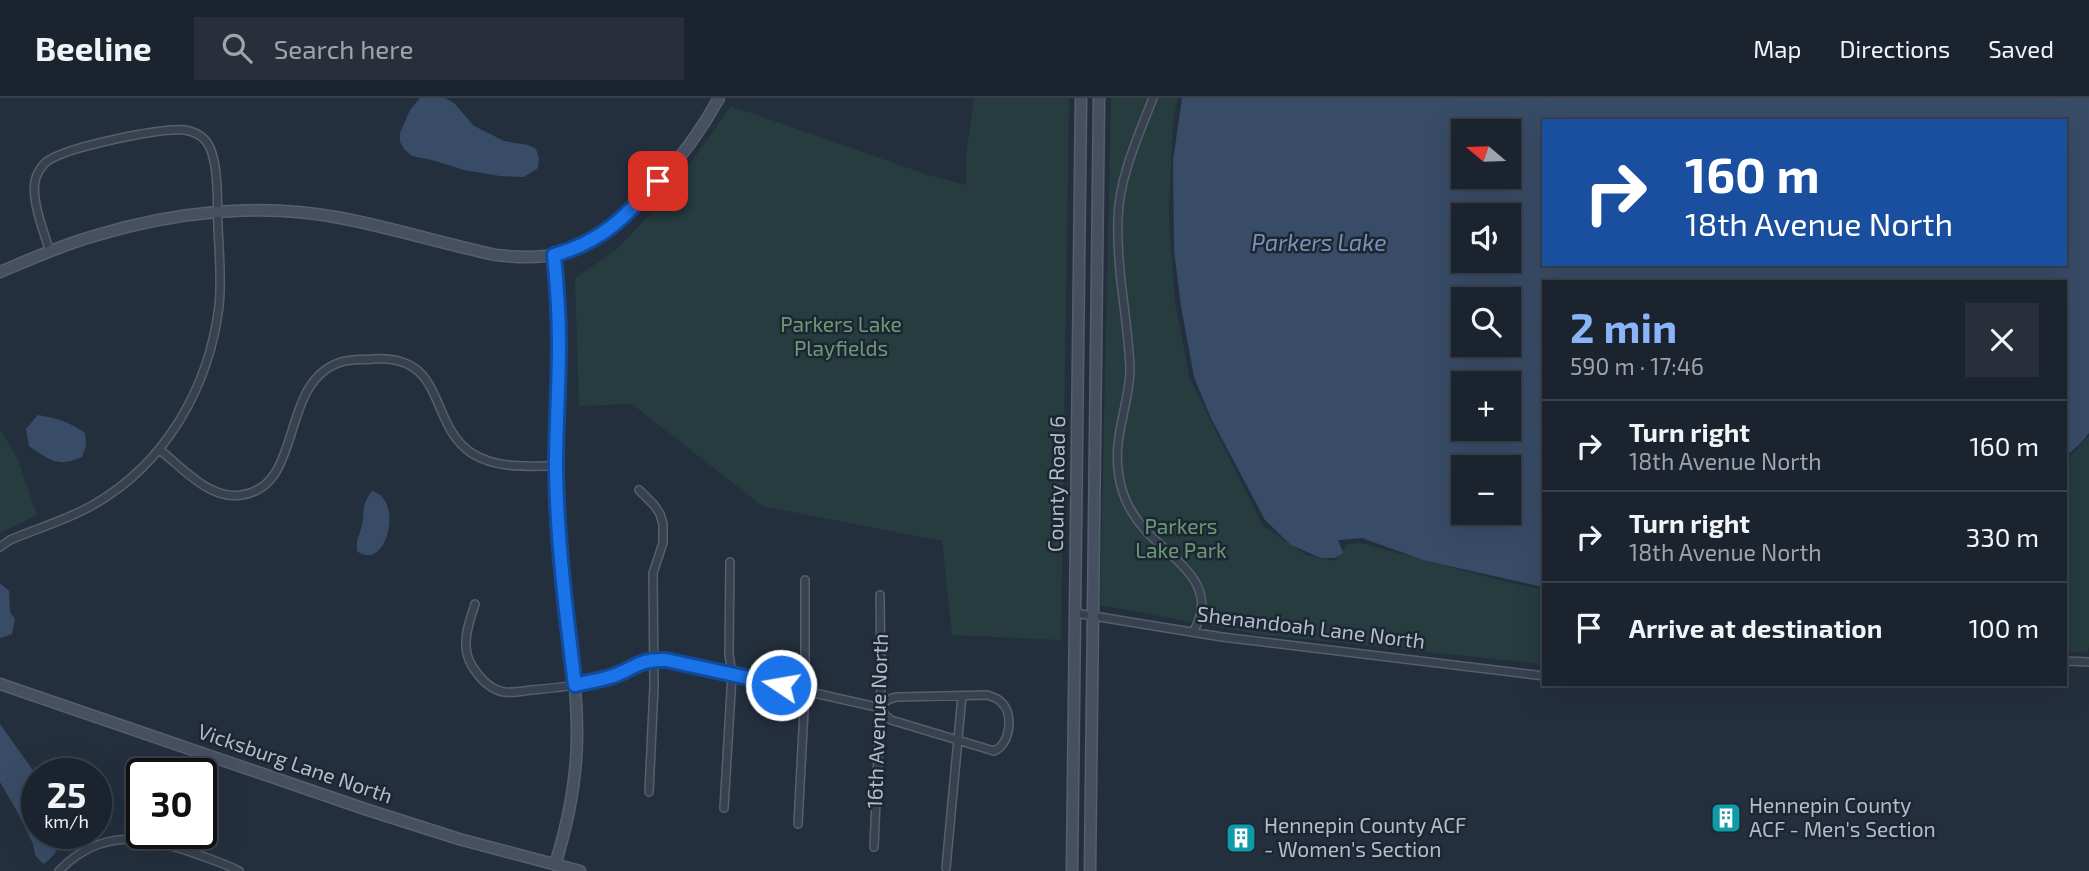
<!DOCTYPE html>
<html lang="en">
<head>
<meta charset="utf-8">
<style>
  :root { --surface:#1b232e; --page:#282f3a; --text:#f1f3f6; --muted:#a0a4aa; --line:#39404a; --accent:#8ab4f8 }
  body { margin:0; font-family:"Exo 2",sans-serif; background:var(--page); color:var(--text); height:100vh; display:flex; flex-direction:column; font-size:26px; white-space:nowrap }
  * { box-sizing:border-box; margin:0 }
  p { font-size:23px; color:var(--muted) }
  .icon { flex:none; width:38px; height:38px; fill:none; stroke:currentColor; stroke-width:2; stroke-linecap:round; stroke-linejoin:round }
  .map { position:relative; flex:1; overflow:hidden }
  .drawer { position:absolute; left:1542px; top:182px; width:525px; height:406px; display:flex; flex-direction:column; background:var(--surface); border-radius:0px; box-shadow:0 7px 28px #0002,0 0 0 2px var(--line) }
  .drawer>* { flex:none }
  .hud { position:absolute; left:1542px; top:21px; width:525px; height:147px; border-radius:0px; box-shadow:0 7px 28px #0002,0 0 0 2px var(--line); background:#1a4fa0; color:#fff; overflow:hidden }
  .needle { width:46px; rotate:289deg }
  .fabs { position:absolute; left:1451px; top:21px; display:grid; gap:14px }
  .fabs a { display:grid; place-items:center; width:70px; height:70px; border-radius:0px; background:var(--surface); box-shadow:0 7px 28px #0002,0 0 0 2px var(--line); font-size:35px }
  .speed { position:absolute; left:21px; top:660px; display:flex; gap:14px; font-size:35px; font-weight:700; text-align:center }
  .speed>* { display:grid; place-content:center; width:91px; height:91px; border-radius:50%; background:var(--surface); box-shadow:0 7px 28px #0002,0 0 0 2px var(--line); line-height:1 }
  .speed small { font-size:18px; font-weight:400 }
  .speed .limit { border:4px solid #111; border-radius:10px; background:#fff; color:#111 }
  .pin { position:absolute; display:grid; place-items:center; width:60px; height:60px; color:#fff; margin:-30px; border-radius:14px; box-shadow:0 4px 10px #0006 }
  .me { position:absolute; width:77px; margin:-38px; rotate:282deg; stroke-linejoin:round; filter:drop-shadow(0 0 5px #0008) }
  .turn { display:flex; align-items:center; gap:24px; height:147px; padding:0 28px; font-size:32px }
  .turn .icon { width:91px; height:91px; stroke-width:2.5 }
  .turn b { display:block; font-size:49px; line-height:60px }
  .round { display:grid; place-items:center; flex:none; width:74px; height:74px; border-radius:0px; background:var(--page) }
  .overview { display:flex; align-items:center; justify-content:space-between; height:119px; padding:0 28px }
  h1 { font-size:42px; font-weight:700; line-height:52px; color:var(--accent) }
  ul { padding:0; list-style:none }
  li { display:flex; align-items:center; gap:21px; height:91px; padding:0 28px; border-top:2px solid var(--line) }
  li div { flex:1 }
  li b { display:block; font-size:26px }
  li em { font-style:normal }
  header { display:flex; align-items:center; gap:42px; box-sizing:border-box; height:98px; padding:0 35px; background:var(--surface); border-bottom:2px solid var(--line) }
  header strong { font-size:33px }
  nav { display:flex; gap:38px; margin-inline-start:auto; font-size:24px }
  .search { width:490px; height:63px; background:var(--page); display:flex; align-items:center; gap:18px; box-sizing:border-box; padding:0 24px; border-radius:0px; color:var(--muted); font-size:26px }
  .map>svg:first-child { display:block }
  .green { fill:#263c3f }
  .water { fill:#394c67; fill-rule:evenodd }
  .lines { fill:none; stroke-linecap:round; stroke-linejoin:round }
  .street-casing { stroke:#565f6c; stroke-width:10 }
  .secondary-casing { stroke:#565f6c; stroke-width:13 }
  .street { stroke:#38414e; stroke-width:7 }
  .secondary { stroke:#465061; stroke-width:10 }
  .route-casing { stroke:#114b97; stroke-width:18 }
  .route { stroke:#1a73e8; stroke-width:12 }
  .labels { text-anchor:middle; stroke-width:5; stroke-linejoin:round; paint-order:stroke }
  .park-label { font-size:21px; fill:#6b9a76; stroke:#1d2633 }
  .street-label { font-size:21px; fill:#b4bcc9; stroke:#1d2633 }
  .poi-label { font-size:21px; fill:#b4bcc9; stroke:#1d2633; text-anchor:start }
  .water-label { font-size:23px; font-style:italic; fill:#7c92b1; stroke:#1d2633 }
</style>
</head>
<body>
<header>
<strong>Beeline</strong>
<div class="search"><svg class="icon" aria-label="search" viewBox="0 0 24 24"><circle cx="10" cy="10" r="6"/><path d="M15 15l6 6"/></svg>Search here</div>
<nav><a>Map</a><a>Directions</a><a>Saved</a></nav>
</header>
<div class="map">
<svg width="2089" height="773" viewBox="0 0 2089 773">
  <rect width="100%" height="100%" fill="#242f3e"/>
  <path class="green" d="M974 0H1069L1061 542 952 537 942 443 762 408 632 306 579 308 575 180 616 152 665 101 731 8 928 77 966 87V58Z
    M1111 0H1178L1173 22 1169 118 1175 205 1190 281 1263 428 1306 457 1335 463 1347 446 1361 445 1506 484 1543 491V566L1256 536 1100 507Z
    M0 331 18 362 37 417 0 435Z
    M2089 338V548L2087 555 2065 553V364Z"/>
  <path class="water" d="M420 0H445L454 5 474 28 504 43 528 47 536 51 539 60 538 70 524 79 500 78 464 72 432 62 412 58 404 51 400 44V35L410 12Z
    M1182 0H2089V335L2080 346 2065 359V184H1544L1543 489 1423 462 1362 440 1338 442 1343 455 1335 460H1321L1291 447 1265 422 1211 320 1194 279 1181 208 1174 152 1173 63ZM1544 23H2065V166H1544ZM1508 33V79H1463V33ZM1463 117H1508V163H1463ZM1463 201H1508V247H1463ZM1508 285V331H1463V285ZM1508 369V415H1463V369Z
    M38 317C56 320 70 324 85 335L86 348 82 359C57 370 50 362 29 348L26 331Z
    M372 393C405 401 386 476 357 453 356 442 358 441 361 431 366 415 359 410 372 393Z
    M0 485 9 493 10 514 15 521 12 536 0 540Z
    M0 626 37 678V735H64C61 746 54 761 43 766L35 757 33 746 18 715 0 684Z"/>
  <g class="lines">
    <g class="street-casing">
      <path id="street" d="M1153 0C1138 39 1119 79 1118 121 1117 153 1121 185 1125 216 1127 235 1130 255 1130 275 1127 319 1108 347 1123 395 1128 410 1137 423 1148 435 1175 463 1221 488 1193 534
        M160 352C176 365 192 382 210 391 220 396 230 399 241 397 305 389 278 284 341 264 351 261 363 262 373 261 448 256 427 327 473 356 498 371 528 368 556 368
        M639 392 654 407 660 416 663 426V445L653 475 654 588 649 694
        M0 449 10 442C38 430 67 422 93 407 165 366 209 290 219 208 222 182 219 155 218 129 217 107 220 56 204 41 199 36 191 33 185 32 159 30 66 49 46 64 42 68 39 72 37 77 28 96 44 134 50 154
        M475 506C471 519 465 534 466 548 466 566 486 592 505 594 513 595 523 593 531 592 556 590 581 587 605 581 631 573 636 560 666 562L881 610
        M1075 515 1222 539 1544 578
        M2065 563 2089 564
        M987 597C993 599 998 600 1002 605 1014 617 1010 647 994 653L891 622 885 617 881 610C885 603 889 600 897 599Z
        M724 710 732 577 729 556 730 464
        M798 726 805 593V482
        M874 749 881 588 880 497
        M946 770 962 598
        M59 773C101 729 147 738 199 757 213 762 226 766 239 773"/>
    </g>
    <g class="secondary-casing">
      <path id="secondary" d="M554 157C557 187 559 217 559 248 559 308 555 368 558 429 562 498 577 567 577 636 577 681 568 725 555 767
        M0 174C31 161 62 147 94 138 172 114 260 104 341 120 393 130 444 146 496 157 522 160 550 161 576 151 629 129 692 50 719 0
        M0 586 365 711 459 741 580 773
        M1072 773 1081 0
        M1090 773 1099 0"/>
    </g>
    <use href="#street" class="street"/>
    <use href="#secondary" class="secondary"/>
  </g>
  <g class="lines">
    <g class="route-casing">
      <path id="route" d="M658 83C626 118 602 144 554 157 557 187 559 217 559 247 559 288 556 329 556 370 557 443 566 515 575 587 587 584 601 582 613 578 635 570 639 561 666 562L781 587"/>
    </g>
    <use href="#route" class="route"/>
  </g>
  <defs>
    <g id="building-square" transform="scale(1.575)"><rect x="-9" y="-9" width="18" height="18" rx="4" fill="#0f9aa8" stroke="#1d2633"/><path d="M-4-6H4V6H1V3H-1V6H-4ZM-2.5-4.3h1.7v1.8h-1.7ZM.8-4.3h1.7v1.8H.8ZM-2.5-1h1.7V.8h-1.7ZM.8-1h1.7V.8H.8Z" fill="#fff"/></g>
  </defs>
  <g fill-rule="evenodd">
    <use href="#building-square" x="1726" y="720"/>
    <use href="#building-square" x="1241" y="740"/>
  </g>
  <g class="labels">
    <g class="park-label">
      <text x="841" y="234">Parkers Lake<tspan x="841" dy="24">Playfields</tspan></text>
      <text x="1181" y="436">Parkers<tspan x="1181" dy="24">Lake Park</tspan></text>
    </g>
    <g class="street-label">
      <text transform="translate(1057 386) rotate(-89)" y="7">County Road 6</text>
      <text transform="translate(1311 530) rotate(7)" y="7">Shenandoah Lane North</text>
      <text transform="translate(878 623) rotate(-88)" y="7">16th Avenue North</text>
      <text transform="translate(295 666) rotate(19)" y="7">Vicksburg Lane North</text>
    </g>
    <g class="poi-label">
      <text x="1749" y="715">Hennepin County<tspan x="1749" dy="24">ACF - Men's Section</tspan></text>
      <text x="1264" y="735">Hennepin County ACF<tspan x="1264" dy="24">- Women's Section</tspan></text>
    </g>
    <g class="water-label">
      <text x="1319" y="153">Parkers Lake</text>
    </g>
  </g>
</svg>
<div class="fabs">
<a><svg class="needle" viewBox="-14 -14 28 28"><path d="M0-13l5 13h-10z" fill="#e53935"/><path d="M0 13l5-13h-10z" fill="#a0a4aa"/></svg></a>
<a><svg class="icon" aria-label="sound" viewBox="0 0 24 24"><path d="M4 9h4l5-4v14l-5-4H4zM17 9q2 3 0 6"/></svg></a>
<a><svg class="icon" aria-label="search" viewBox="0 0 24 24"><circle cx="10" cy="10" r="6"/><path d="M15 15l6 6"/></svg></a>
<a>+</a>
<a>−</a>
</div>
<div class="speed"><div>25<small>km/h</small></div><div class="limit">30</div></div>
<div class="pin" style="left:658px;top:83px;background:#d93025"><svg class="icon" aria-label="arrive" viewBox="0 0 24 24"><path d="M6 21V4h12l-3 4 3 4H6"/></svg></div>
<svg class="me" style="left:781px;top:587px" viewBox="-20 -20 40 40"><circle r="17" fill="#1a73e8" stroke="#fff" stroke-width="3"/><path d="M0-11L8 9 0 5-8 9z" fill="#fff"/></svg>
<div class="hud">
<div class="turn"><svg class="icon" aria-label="right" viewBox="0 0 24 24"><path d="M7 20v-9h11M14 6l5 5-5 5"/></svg><div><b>160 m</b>18th Avenue North</div></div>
</div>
<section class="drawer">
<div class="overview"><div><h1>2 min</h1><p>590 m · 17:46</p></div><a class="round"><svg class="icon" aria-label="close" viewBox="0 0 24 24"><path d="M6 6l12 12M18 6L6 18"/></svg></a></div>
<ul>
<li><svg class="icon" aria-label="right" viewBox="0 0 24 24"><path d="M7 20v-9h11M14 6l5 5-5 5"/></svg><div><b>Turn right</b><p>18th Avenue North</p></div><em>160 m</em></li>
<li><svg class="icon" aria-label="right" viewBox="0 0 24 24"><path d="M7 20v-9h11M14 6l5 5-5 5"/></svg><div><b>Turn right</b><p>18th Avenue North</p></div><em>330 m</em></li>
<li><svg class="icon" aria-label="arrive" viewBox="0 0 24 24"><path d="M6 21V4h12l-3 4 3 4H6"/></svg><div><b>Arrive at destination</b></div><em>100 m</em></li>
</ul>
</section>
</div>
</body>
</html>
